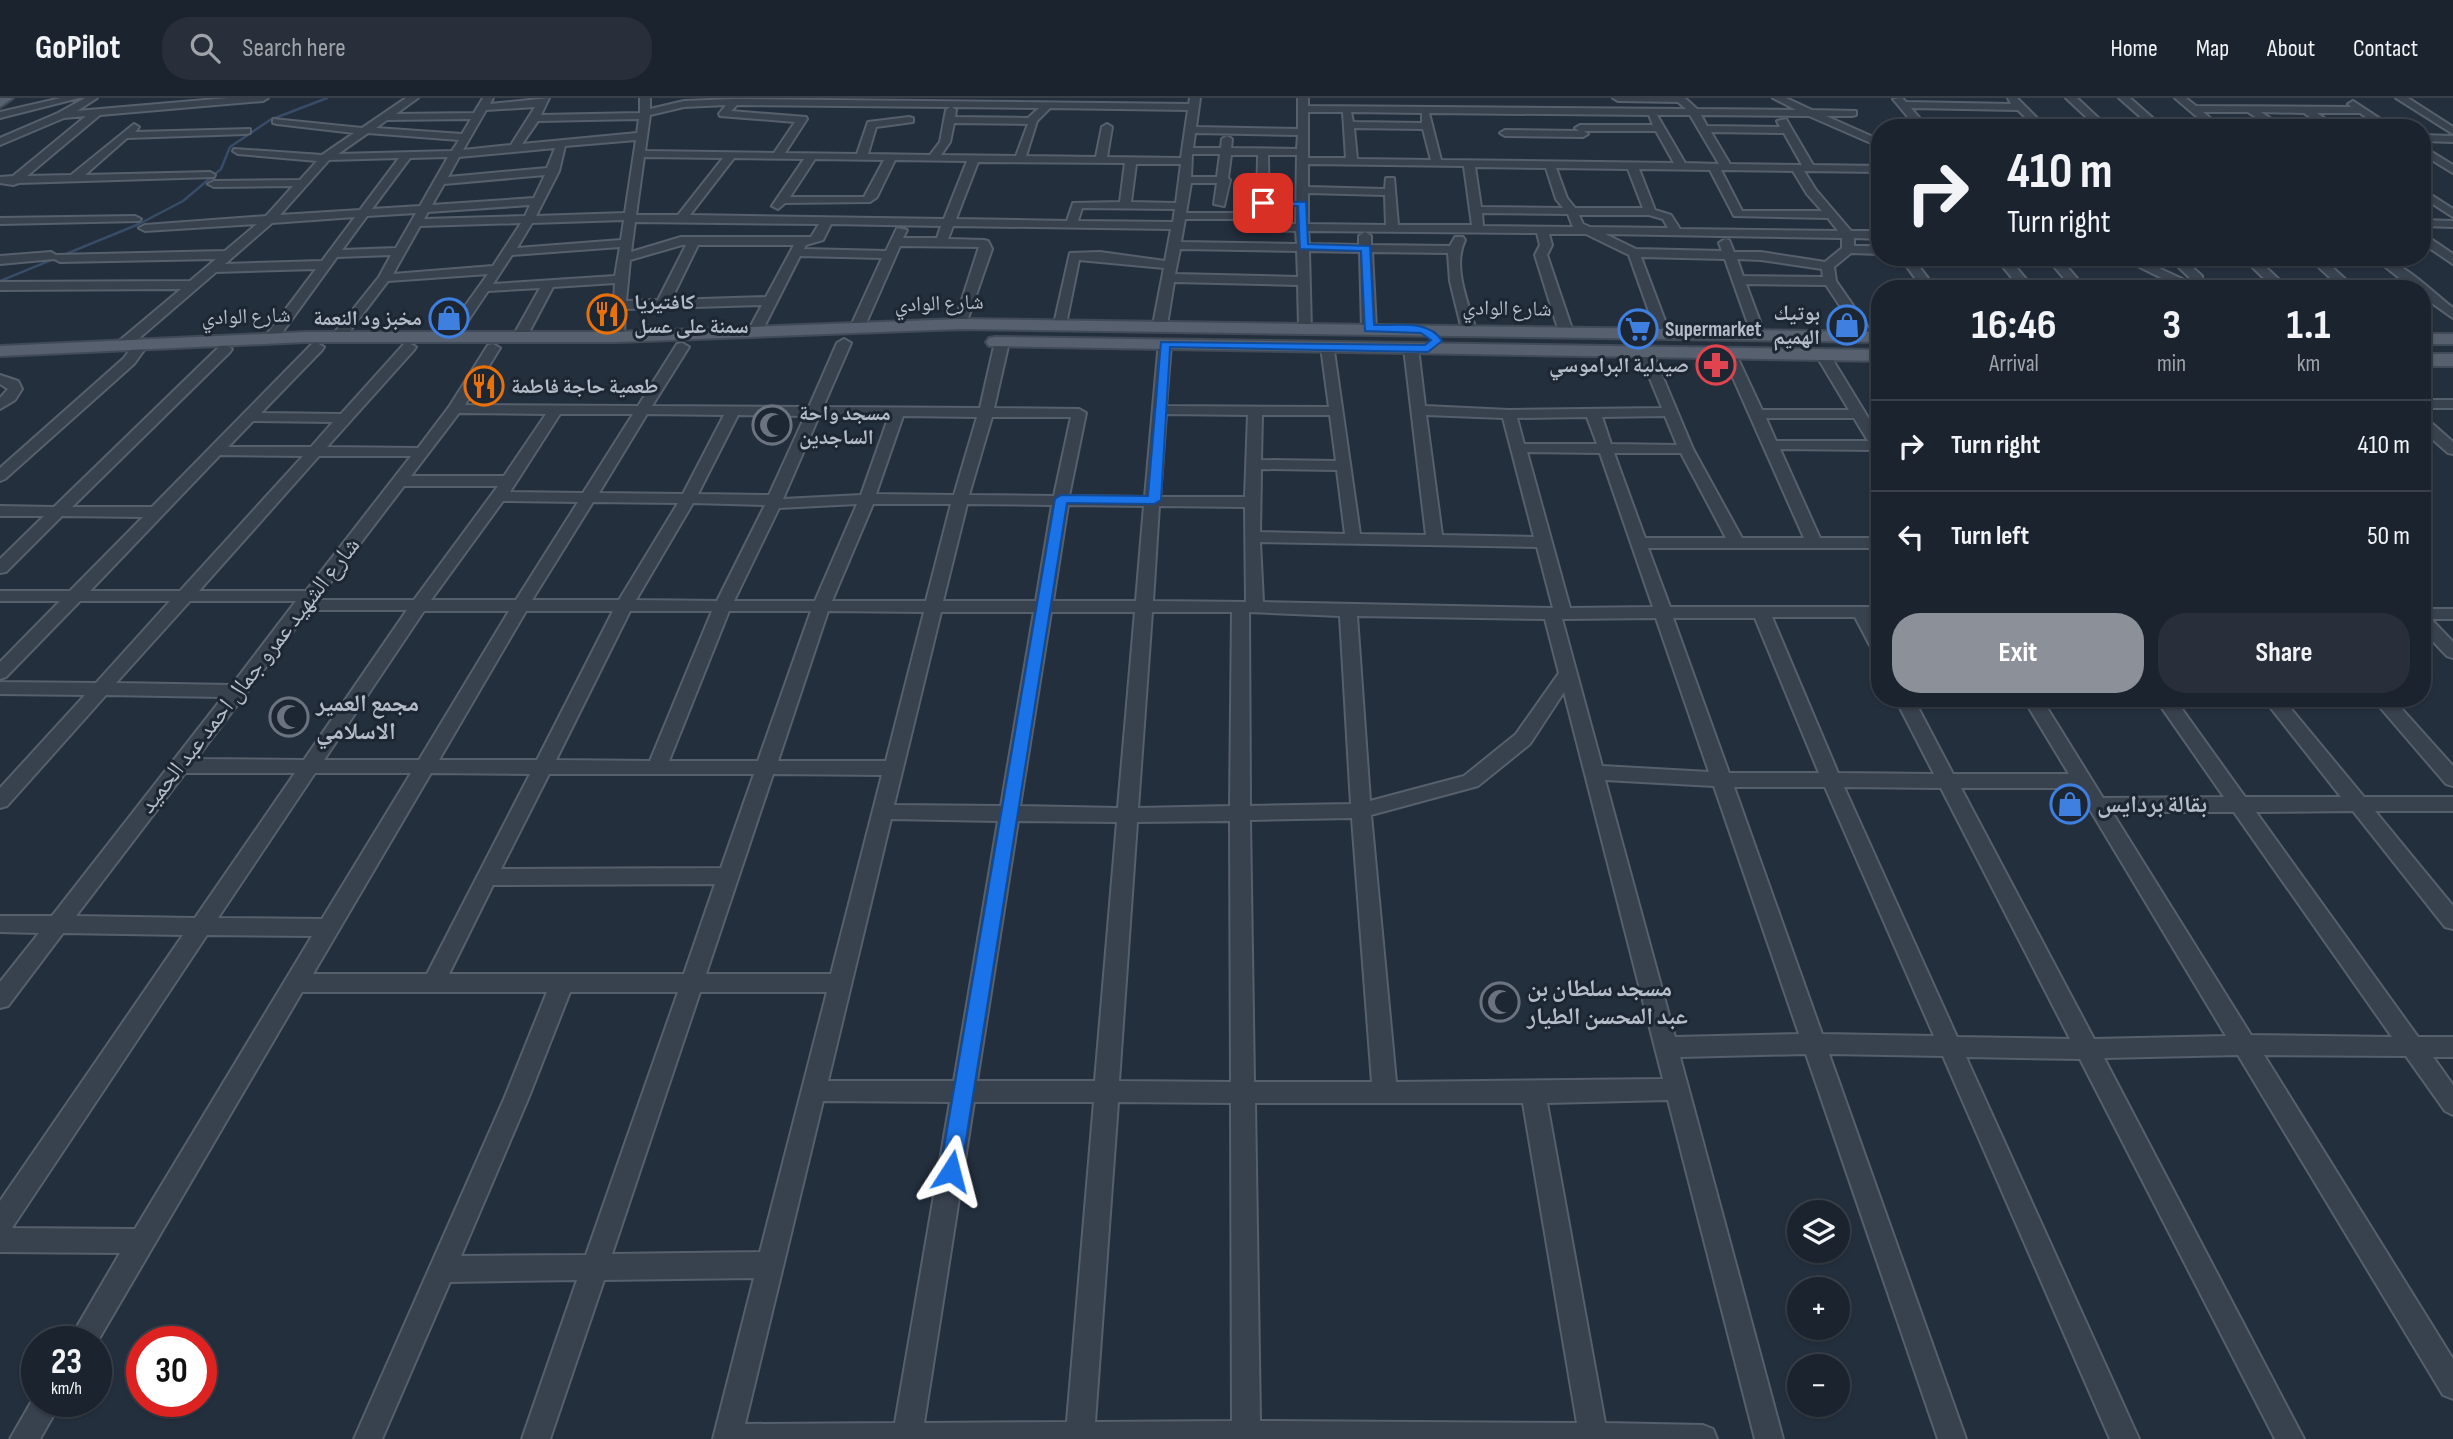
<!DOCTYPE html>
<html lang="en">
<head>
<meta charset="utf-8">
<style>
  :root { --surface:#1b232e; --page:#282f3a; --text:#f1f3f6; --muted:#a0a4aa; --line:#39404a; --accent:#8c9099 }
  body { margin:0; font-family:"Sofia Sans Condensed","Noto Naskh Arabic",sans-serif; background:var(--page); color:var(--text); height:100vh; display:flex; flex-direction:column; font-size:26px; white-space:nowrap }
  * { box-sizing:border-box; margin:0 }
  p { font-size:23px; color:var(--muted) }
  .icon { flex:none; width:38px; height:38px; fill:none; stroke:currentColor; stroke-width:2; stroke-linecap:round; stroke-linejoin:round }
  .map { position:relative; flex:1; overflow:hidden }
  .panel { position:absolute; left:1871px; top:182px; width:560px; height:427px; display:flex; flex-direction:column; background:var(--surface); border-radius:28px; box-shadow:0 2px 5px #0004,0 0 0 2px var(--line) }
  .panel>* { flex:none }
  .banner { position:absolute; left:1871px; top:21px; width:560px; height:147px; border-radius:28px; box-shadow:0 2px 5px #0004,0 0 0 2px var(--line); background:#1b232e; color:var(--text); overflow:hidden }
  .controls { position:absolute; left:1787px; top:1102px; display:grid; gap:14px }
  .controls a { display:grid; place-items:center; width:63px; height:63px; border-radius:50%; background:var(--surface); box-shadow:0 2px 5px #0004,0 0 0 2px var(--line); font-size:35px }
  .speed { position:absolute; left:21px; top:1228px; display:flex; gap:14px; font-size:35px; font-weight:700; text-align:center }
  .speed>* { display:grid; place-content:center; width:91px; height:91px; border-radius:50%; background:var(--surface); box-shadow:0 2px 5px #0004,0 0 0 2px var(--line); line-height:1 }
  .speed small { font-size:18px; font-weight:400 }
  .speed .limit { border:10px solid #d22; background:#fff; color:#111 }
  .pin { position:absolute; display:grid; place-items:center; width:60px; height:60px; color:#fff; margin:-30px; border-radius:14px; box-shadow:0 4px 10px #0006 }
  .me { position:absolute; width:77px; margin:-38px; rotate:9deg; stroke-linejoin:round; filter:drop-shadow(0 0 5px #0008) }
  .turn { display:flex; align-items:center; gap:24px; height:147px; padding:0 21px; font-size:32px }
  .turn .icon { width:91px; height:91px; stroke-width:2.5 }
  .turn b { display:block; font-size:49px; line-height:60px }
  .eta { display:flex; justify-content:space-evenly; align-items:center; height:119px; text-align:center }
  .eta b { font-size:42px; font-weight:700; line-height:49px }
  .action { display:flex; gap:14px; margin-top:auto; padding:14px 21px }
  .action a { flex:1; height:80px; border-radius:28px; background:var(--accent); color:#fff; font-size:28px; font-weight:700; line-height:80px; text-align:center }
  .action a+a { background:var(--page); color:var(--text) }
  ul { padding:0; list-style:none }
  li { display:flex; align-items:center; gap:21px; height:91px; padding:0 21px; border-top:2px solid var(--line) }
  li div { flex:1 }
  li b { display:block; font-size:26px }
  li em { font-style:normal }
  header { display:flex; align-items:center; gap:42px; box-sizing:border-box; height:98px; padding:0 35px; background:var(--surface); border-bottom:2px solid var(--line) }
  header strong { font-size:33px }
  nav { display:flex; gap:38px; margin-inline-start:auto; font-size:24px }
  .search { width:490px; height:63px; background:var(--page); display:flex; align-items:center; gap:18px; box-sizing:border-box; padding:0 24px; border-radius:28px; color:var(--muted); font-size:26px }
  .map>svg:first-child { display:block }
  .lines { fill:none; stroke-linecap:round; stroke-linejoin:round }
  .stream { stroke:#394c67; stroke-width:2.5 }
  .minor-casing { stroke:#565f6c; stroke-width:4 }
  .major-casing { stroke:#414a57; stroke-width:4 }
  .minor { fill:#38414e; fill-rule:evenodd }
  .major { fill:#56606e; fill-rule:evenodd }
  .route { fill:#1a73e8; stroke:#114b97; stroke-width:2 }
  .labels { text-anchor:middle; stroke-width:6; stroke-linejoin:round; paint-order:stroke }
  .far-poi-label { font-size:21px; font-weight:bold; fill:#b4bcc9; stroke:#1d2633; text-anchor:start }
  .far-street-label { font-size:21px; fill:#b4bcc9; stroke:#1d2633 }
  .street-label { font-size:24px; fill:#b4bcc9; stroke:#1d2633 }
  .poi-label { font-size:24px; font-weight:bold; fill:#b4bcc9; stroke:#1d2633; text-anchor:start }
</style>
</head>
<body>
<header>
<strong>GoPilot</strong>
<div class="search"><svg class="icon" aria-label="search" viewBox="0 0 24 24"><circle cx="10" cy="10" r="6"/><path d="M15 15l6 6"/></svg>Search here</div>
<nav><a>Home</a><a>Map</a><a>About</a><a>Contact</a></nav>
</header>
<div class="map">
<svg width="2453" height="1341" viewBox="0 0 2453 1341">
  <rect width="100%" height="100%" fill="#242f3e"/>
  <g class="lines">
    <path class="stream" d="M0 183 139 126 183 103 221 71 230 49 270 22 327 0"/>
    <g class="minor-casing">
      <path id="minor" d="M61 0H79L0 20V14Z
        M85 0H97L77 13 228 0H268L263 3 100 17 27 78 71 77 134 26 139 29 135 34 250 31V35L246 36 127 40 85 77 210 74 215 77 214 79 19 85 13 87 0 85V79L13 78 86 18 64 20 0 47V40L58 15Z
        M406 0H418L396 16 474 15 483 0H493L490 6 549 0 541 17 640 15V0H650V11L684 3 734 1 1189 6 1190 0H1200L1196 29 1298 31V0H1308V8L1686 11 1678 4 1618 3 1613 0H1685L1697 11 1796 12 1773 0H1786L1812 12 1856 13V17L1852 18H1826L1880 42V49L1809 18 1701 17 1707 28 1780 29 1777 23 1786 21 1813 67 1880 68V74L1804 73 1816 92 1851 133H1880V141L1854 140V148H1880V156L1851 155 1834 169 1836 183 1874 238 1872 241H1862L1826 187 1746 186 1765 237 1758 241 1753 240 1725 161 1641 159 1670 236 1668 239H1658L1629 157 1586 136H1549L1552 147 1547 157 1573 234 1566 238 1559 234 1535 157 1540 147 1537 135 1308 133 1309 146 1359 147V138L1365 134 1371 138V147L1450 148 1455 139H1463L1465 142C1452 168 1468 205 1476 232L1469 236 1462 232 1450 183 1448 155 1372 154 1376 230 1369 234 1362 230 1360 154 1309 153 1311 232H1301L1299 229 1298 187 1174 184 1167 227 1160 231 1155 230 1153 227 1164 170 1079 162 1066 226 1060 230 1055 229 1054 226 1070 155 1100 154 1165 163 1171 131 953 128 948 141 984 142 988 143 992 151 966 226 960 230 954 226 979 149 900 148 864 230 857 234 850 230 882 160 800 158 761 235 754 239 747 235 762 207 625 211 624 239 617 243 612 242 615 185 553 189 526 240 519 244 512 240 540 190 488 193 455 242H445L443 239 488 176 388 183 343 242H333L331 239 379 179 391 157 337 159 276 243 271 244 264 240 316 171 216 174 129 249H119V243L181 191 0 192V184L190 183 216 161 60 164 54 161 0 166V158L51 154 56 157 225 153 257 126 145 133 139 130 145 127 266 118 293 88 214 89 208 86 214 83 300 82 317 63 238 56 233 53 234 51 322 57 354 35 277 26 273 25V21L362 30ZM726 7 719 16 720 18 795 24 774 55 645 53 650 17 684 9ZM737 7 950 9 946 12 940 44 930 57 868 56 876 29 913 24V20L909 19 868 24 857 56 785 55 807 21 806 19 731 13ZM535 9 511 47 463 52 486 12ZM952 9 1039 10 1028 20 955 19 956 12ZM1050 10 1188 12 1181 60 1107 59 1112 29 1107 26 1102 29 1096 59 1026 58 1037 23ZM1308 14H1343L1346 60H1308ZM1351 14 1422 15V25L1353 24ZM1429 15 1649 17 1653 27H1580L1575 30 1579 33 1505 32 1500 35 1505 38 1583 39 1588 36 1584 33H1656L1674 65 1441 62ZM1657 17H1690L1719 66 1685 65ZM471 21 462 36 376 30 387 22ZM639 21 637 35 522 46 538 23ZM954 25 1028 26 1016 58 941 57 950 44ZM1354 30 1423 31 1431 62 1357 61ZM1711 34 1784 35 1802 67 1730 66ZM368 35 459 42 452 53 338 56ZM1195 35 1298 37 1297 51 1231 50 1232 41 1227 38 1222 41 1221 50H1193ZM636 42 625 115 536 118 559 73 565 48ZM555 50 547 70 448 79 459 59ZM1192 56H1220L1217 79H1191ZM1231 57H1258L1257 115H1186L1191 85H1217L1214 106 1224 108 1230 82 1228 80ZM1268 57H1297L1296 126H1269V121H1280L1286 118 1280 115H1269ZM448 59 420 108 372 111 410 60ZM644 59 723 60 678 117H636ZM399 60 360 112 280 117 329 62ZM734 60 804 61 772 108 778 111 785 105 870 104 877 99 895 62 967 63 944 121 690 117ZM815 61 884 62 864 99H790ZM978 64 1125 65 1120 104 1073 105 1067 123 956 121ZM1136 66H1181L1176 105 1131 104ZM1308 66 1464 68 1472 127H1398L1394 80H1386L1385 91 1308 89ZM1475 69 1546 70 1556 101 1563 110 1481 109ZM1556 70 1628 71 1643 110H1575L1567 100ZM1639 71 1710 72 1734 118 1828 120 1838 133 1680 131 1671 117 1655 112ZM1721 72 1793 73 1807 96 1822 113H1742ZM545 77 534 100 432 107 444 86ZM1308 95 1385 97 1386 127 1308 126ZM530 107 525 118 424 121 428 114ZM1082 110 1175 111 1173 124 1078 123ZM416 115 396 150 342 152 367 118ZM1482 115 1568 116 1573 129 1483 128ZM1579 117H1649L1663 121 1668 130 1590 129 1583 126ZM355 119 322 163 225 166 272 125ZM1185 121H1257L1259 132 1296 133 1297 146 1181 144ZM624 122 621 142 517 150 532 125ZM635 124 819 126 811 139H681L631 154ZM521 125 493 168 393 176 420 128ZM831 126 941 128 937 140H903L907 132 897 130 886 153 804 151 806 147 823 142ZM1605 136 1842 140V150L1825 164 1761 154H1734L1729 142 1725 141 1719 145 1722 153 1636 151ZM682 147H686L658 202 626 203 630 162ZM698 147H794L766 199 671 202ZM620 149 615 178 493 186 512 157ZM1180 151 1297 153 1298 179 1175 176ZM1737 161 1761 162 1822 171 1823 179 1743 178Z
        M1902 0 1906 4 2011 6 2008 0H2017L2047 30H2036L2018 12 1911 10 1928 30H1917L1893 1Z
        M2066 0H2077L2109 30H2098Z
        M2119 0H2130L2164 30H2153Z
        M2175 0H2186L2196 8 2351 9 2348 6 2353 3 2394 30H2382L2360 15H2317L2338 30H2326L2304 15 2261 14 2284 30H2272L2248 14H2203L2222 30H2210Z
        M2396 0H2408L2453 29V36Z
        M2422 37 2453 38V44L2422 43Z
        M2422 48 2453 67V75L2422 56Z
        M2422 91 2453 111V119L2422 99Z
        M135 118 141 121 139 123 0 126V120Z
        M2422 122 2453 123V129L2422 128Z
        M2422 135 2453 156V166L2422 145Z
        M1900 159H1912L1936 191H1923Z
        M1995 159H2008L2034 191H2021Z
        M2046 159H2059L2086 191H2073Z
        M2119 159H2135L2191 185 2192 182 2168 159H2181L2202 178 2203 188 2201 191H2184Z
        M2242 159H2255L2289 191H2275Z
        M2308 159H2321L2356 191H2342Z
        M2373 159C2399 159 2432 194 2453 210V220L2422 198V191H2413Z
        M1002 240 1009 244 994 310 1079 311 1086 315 1069 398 1145 399 1159 243H1169L1171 246 1166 308 1329 309 1321 249 1323 246H1333L1360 436 1426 437 1404 250 1406 247H1416L1418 250 1425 308 1509 312 1662 310 1639 254 1646 250 1651 251 1693 351 1742 440H1804L1722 255 1729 251 1734 252 1762 312H1849L1816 257 1818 254H1828L1880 339V356L1873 352 1780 351 1820 440H1880V450H1648L1670 509H1880V519H1872L1880 533V557L1874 555 1855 519H1772L1838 675 1934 676 1895 600H1913L1953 676H2069L2023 600H2041L2103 700 2224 699 2155 600H2174L2245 699H2341L2263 600H2282L2364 699H2453V713H2375L2453 808V831L2445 829 2353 713 2256 714 2418 939H2453V959H2433L2453 987V1017L2445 1013 2406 958 2264 957 2453 1261V1301L2443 1297 2238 957 2104 960 2304 1341H2275L2080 961 1966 959 2139 1341H2110L1943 958 1829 956 1966 1341H1938L1806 956 1680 959 1783 1341H1755L1668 1002 1547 1005 1605 1325 1703 1327 1713 1331 1717 1341H713L754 1180 604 1182 550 1341H522L577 1182 450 1184 382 1341H354L504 1001 547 894H302L96 1246 68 1244 120 1155 0 1154V1103L183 837 63 835 8 908 0 910V884L39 835 0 834V818H52L223 599 106 597 7 708 0 710V690L85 597 0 596V584L96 585 170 503H80L6 579 0 581V564L60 503H0V493H70L143 419 62 418 6 474 0 475V461L44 418H0V408L54 409 220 248 225 247 232 251 230 254 72 409H152L312 246 317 245 324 249 322 252 261 315 341 316 404 246 409 245 416 249 414 252 327 349 418 350 449 309 488 247 493 246 500 250 465 307 638 308 677 246 682 245 689 249 652 308 809 309 837 245 844 241 851 245 823 309 980 310 995 244ZM459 315 546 316 504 378H411ZM560 316H633L583 395 510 394ZM647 316 724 317 683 396 599 395ZM1166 316 1248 317 1245 399H1160ZM738 317 805 318 769 397 698 396ZM1262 317H1330L1336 363 1261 362ZM1426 317 1503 320 1534 439 1442 437ZM819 318H889L861 397 783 401ZM903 318 977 319 954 397 876 396ZM1665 318 1677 347 1611 346 1602 319ZM992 319H1071L1054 398 969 397ZM1587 319 1597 346H1524L1517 320ZM1766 320H1854L1868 343H1776ZM253 323 333 324 311 349H228ZM1527 354 1600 355 1653 509 1570 510ZM1614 355H1681L1726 440H1645ZM220 357 303 358 180 493H90ZM319 358H411L306 493H199ZM1261 371 1337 372 1345 436 1260 434ZM404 388H498L414 502H317ZM503 403 578 404 516 502H431ZM593 404 678 405 619 502H532ZM693 405 765 407 717 503 636 502ZM857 406 815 503H734L779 410ZM873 406H951L926 503H832ZM967 406 1052 407 1036 503H943ZM1068 407 1144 408 1136 503H1053ZM1159 408 1245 409 1246 504 1153 503ZM1260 444 1537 449 1553 510 1263 504ZM190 503H296L232 587 116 585ZM309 512H407L304 662 196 661ZM424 513H509L419 662H324ZM526 513H613L537 662H439ZM630 513H712L650 663 556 662ZM729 513H811L758 663H669ZM828 513 924 514 886 663H778ZM941 514H1034L1001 708 894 707ZM1051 514H1135L1118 710 1020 708ZM1152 514H1232L1230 708 1138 710ZM1249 514 1340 518 1351 706 1250 708ZM1357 518 1545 521 1559 575 1516 636 1464 678 1370 703ZM1656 520 1709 674 1602 668 1562 521ZM1673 520H1755L1819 675H1729ZM1564 594 1663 981 1396 984 1371 717 1478 688 1530 646ZM185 675H295L195 820 76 818ZM315 675H411L322 821 218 820ZM431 675 530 676 427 876H313ZM549 676H754L721 770 501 771ZM773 676 882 677 831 876H706ZM1605 682 1714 688 1799 936 1675 939ZM1734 689H1825L1934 938 1822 936ZM1844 689 1941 690 2070 941 1957 939ZM1961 690H2077L2226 938 2094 941ZM2112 714H2234L2392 939 2251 937ZM1352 720 1372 984H1254L1250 722ZM891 721 998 723 954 983H828ZM1018 723 1117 724 1095 983H977ZM1230 723 1231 984 1119 983 1137 724ZM715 786 684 876H449L493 787ZM207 837 312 838 135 1131 12 1130ZM570 894H678L586 1157 461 1158 528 1001ZM700 894H827L760 1154 612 1156ZM823 1003 950 1004 895 1325 745 1326ZM974 1004H1094L1067 1324 924 1325ZM1118 1004 1231 1005 1232 1323 1095 1324ZM1255 1005H1523L1577 1325 1260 1323Z
        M142 241 149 245 134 266 5 381 0 383V370L124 260 137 242Z
        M0 277 18 283 22 291 15 302 0 311V300L8 291 0 286Z
        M2422 302H2453V310H2422Z
        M2422 320 2427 321 2453 344V356L2448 355 2422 332Z
        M2422 511H2453V521H2431L2453 544V560L2447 558 2422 532Z
        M2372 600H2392L2453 668V688L2446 686Z
        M37 1294V1304H61L40 1341H10Z"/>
    </g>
    <g class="major-casing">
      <path id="major" d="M0 0H13L0 9Z
        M960 221 1880 234V244L960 231 617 244H306L0 258V248L306 234H617Z
        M2422 236H2453V246H2422Z
        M995 239 1880 252V263L989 248 986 244 989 240Z
        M2422 256H2453V268H2422Z"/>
    </g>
    <use href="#minor" class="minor"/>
    <use href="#major" class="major"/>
  </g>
  <path class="route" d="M1260 103 1306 104 1308 146 1370 148 1374 227C1396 228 1430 221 1442 243L1428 254 1170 249 1161 402 1154 406 1067 405 961 1073 958 1080 951 1083 943 1080 940 1073 1055 401 1061 397 1148 398 1161 244 1425 247 1431 242 1421 235 1365 233 1361 153 1300 151 1298 108H1263L1260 107Z"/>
  <defs>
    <g id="restaurant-ring" transform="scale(2.0125)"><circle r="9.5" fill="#1d2633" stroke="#e8710a" stroke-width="1.5"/><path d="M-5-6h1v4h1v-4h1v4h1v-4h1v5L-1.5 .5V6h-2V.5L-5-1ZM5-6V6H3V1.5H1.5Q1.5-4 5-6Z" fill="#e8710a"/></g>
    <g id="shop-ring" transform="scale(2.0125)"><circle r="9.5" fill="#1d2633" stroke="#3f7fe0" stroke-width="1.5"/><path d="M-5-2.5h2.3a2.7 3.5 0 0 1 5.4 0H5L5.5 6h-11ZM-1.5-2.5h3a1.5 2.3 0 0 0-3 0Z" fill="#3f7fe0"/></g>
    <g id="supermarket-ring" transform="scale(2.0125)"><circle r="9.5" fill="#1d2633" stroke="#3f7fe0" stroke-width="1.5"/><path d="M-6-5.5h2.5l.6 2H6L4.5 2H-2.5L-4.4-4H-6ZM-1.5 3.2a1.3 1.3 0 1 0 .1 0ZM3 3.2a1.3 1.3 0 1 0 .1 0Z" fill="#3f7fe0"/></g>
    <g id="pharmacy-ring" transform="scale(2.0125)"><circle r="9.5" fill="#1d2633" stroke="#e0444e" stroke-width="1.5"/><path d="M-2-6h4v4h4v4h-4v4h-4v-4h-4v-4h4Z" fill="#e0444e"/></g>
    <g id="mosque-ring" transform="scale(2.0125)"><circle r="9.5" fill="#1d2633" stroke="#6b7280" stroke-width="1.5"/><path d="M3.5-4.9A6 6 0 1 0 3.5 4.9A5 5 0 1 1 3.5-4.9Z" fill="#6b7280"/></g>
  </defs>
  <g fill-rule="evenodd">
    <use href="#restaurant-ring" x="607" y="216"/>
    <use href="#shop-ring" x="449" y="220"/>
    <use href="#shop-ring" x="1847" y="227"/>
    <use href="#supermarket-ring" x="1638" y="231"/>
    <use href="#pharmacy-ring" x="1716" y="267"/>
    <use href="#restaurant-ring" x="484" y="288"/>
    <use href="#mosque-ring" x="772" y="327"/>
    <use href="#mosque-ring" x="289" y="619"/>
    <use href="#shop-ring" x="2070" y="706"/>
    <use href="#mosque-ring" x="1500" y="904"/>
  </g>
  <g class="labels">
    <g class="far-poi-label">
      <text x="634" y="211">كافتيريا<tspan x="634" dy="24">سمنة على عسل</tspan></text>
      <text x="1820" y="222" text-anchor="end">بوتيك<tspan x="1820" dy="24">الهميم</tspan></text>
      <text x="422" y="227" text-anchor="end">مخبز ود النعمة</text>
      <text x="1665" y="238">Supermarket</text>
      <text x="1689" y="274" text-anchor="end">صيدلية البراموسي</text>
      <text x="511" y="295">طعمية حاجة فاطمة</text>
      <text x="799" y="322">مسجد واحة<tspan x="799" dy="24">الساجدين</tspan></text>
    </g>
    <g class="far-street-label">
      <text transform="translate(939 205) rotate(-2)" y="7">شارع الوادي</text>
      <text transform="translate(1507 210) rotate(1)" y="7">شارع الوادي</text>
      <text transform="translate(246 218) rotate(-2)" y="7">شارع الوادي</text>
    </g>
    <g class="street-label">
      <text transform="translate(249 577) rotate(-52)" y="8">شارع الشهيد عمرو جمال احمد عبد الحميد</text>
    </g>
    <g class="poi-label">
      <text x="316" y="613">مجمع العمير<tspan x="316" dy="28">الاسلامي</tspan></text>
      <text x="2097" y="714">بقالة بردايس</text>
      <text x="1527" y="898">مسجد سلطان بن<tspan x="1527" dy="28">عبد المحسن الطيار</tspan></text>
    </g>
  </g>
</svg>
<div class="controls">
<a><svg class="icon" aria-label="layers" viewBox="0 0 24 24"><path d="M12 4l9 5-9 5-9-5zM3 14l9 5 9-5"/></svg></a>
<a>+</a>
<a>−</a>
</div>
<div class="speed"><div>23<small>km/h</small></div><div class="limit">30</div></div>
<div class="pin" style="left:1263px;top:105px;background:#d93025"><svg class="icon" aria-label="arrive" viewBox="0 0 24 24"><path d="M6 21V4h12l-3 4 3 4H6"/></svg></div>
<svg class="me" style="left:951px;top:1073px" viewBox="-20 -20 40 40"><path d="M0-17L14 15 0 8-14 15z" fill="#1a73e8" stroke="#fff" stroke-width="4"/></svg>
<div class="banner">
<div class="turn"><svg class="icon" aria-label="right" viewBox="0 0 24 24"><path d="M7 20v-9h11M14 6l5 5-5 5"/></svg><div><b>410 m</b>Turn right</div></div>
</div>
<section class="panel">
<div class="eta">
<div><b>16:46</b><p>Arrival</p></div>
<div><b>3</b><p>min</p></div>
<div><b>1.1</b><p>km</p></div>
</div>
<ul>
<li><svg class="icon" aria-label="right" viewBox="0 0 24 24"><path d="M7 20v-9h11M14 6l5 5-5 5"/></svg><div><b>Turn right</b></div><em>410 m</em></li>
<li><svg class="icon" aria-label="left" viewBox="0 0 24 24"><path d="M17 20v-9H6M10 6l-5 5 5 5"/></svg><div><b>Turn left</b></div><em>50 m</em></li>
</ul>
<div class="action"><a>Exit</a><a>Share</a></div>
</section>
</div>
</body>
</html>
